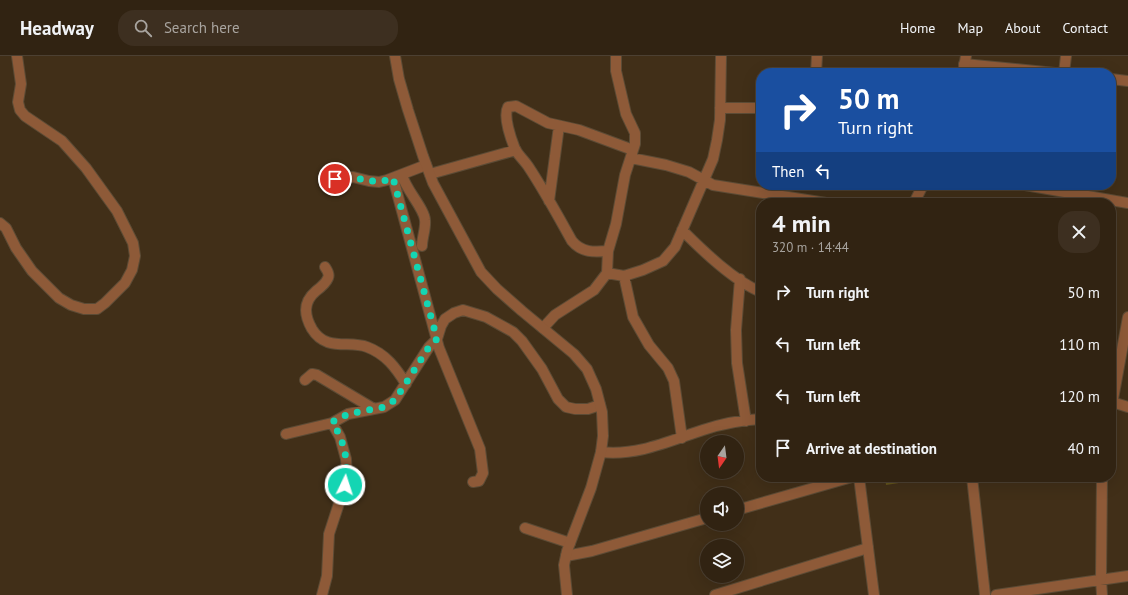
<!DOCTYPE html>
<html lang="en">
<head>
<meta charset="utf-8">
<style>
  :root { --surface:#312312; --page:#3d2f20; --text:#f1f3f6; --muted:#a8a49f; --line:#4c4032 }
  body { margin:0; font-family:"PT Sans",sans-serif; background:var(--page); color:var(--text); height:100vh; display:flex; flex-direction:column; font-size:15px; white-space:nowrap }
  * { box-sizing:border-box; margin:0 }
  p { font-size:13px; color:var(--muted) }
  .icon { flex:none; width:22px; height:22px; fill:none; stroke:currentColor; stroke-width:2; stroke-linecap:round; stroke-linejoin:round }
  .map { position:relative; flex:1; overflow:hidden }
  .details { position:absolute; left:756px; top:142px; width:360px; height:284px; display:flex; flex-direction:column; background:var(--surface); border-radius:16px; box-shadow:0 4px 16px #0002,0 0 0 1px var(--line) }
  .details>* { flex:none }
  .hud { position:absolute; left:756px; top:12px; width:360px; height:122px; border-radius:16px; box-shadow:0 4px 16px #0002,0 0 0 1px var(--line); background:#1a4fa0; color:#fff; overflow:hidden }
  .needle { width:26px; rotate:194deg }
  .tools { position:absolute; left:700px; top:379px; display:grid; gap:8px }
  .tools a { display:grid; place-items:center; width:44px; height:44px; border-radius:50%; background:var(--surface); box-shadow:0 4px 16px #0002,0 0 0 1px var(--line); font-size:20px }
  .pin { position:absolute; display:grid; place-items:center; width:34px; height:34px; color:#fff; margin:-17px; border:2px solid #fff; border-radius:50%; box-shadow:0 1px 4px #0007 }
  .me { position:absolute; width:44px; margin:-22px; rotate:4deg; stroke-linejoin:round; filter:drop-shadow(0 0 3px #0008) }
  .turn { display:flex; align-items:center; gap:14px; height:84px; padding:0 16px; font-size:18px }
  .turn .icon { width:52px; height:52px; stroke-width:2.5 }
  .turn b { display:block; font-size:28px; line-height:34px }
  .then { display:flex; align-items:center; height:38px; padding:0 16px; background:#0003; gap:8px; font-size:15px }
  .round { display:grid; place-items:center; flex:none; width:42px; height:42px; border-radius:16px; background:var(--page) }
  .headline { display:flex; align-items:center; justify-content:space-between; height:68px; padding:0 16px }
  h1 { font-size:24px; font-weight:600; line-height:30px }
  ul { padding:0; list-style:none }
  li { display:flex; align-items:center; gap:12px; height:52px; padding:0 16px }
  li div { flex:1 }
  li b { display:block; font-size:15px }
  li em { font-style:normal }
  header { display:flex; align-items:center; gap:24px; box-sizing:border-box; height:56px; padding:0 20px; background:var(--surface); border-bottom:1px solid var(--line) }
  header strong { font-size:19px }
  nav { display:flex; gap:22px; margin-inline-start:auto; font-size:14px }
  .search { width:280px; height:36px; background:var(--page); display:flex; align-items:center; gap:10px; box-sizing:border-box; padding:0 14px; border-radius:16px; color:var(--muted); font-size:15px }
  .map>svg:first-child { display:block }
  .building { fill:#63541c }
  .lines { fill:none; stroke-linecap:round; stroke-linejoin:round }
  .minor-casing { stroke:#5c4b35; stroke-width:12 }
  .tertiary-casing { stroke:#5c4b35; stroke-width:12 }
  .minor { stroke:#8e5a38; stroke-width:10 }
  .tertiary { stroke:#8e5a38; stroke-width:10 }
  .route { stroke:#14d5b3; stroke-width:7; stroke-dasharray:0 12.6 }
</style>
</head>
<body>
<header>
<strong>Headway</strong>
<div class="search"><svg class="icon" aria-label="search" viewBox="0 0 24 24"><circle cx="10" cy="10" r="6"/><path d="M15 15l6 6"/></svg>Search here</div>
<nav><a>Home</a><a>Map</a><a>About</a><a>Contact</a></nav>
</header>
<div class="map">
<svg width="1128" height="539" viewBox="0 0 1128 539">
  <rect width="100%" height="100%" fill="#412f18"/>
  <path class="building" d="M885 421H912V425L886 429Z"/>
  <g class="lines">
    <g class="minor-casing">
      <path id="minor" d="M964 8 1055 17
        M816 17 817 0
        M1064 17 1066 0
        M1111 23 1128 25
        M720 52H761
        M631 102 666 109 689 116 713 129 826 147
        M430 118 516 94
        M402 119C406 134 424 152 425 164 426 172 422 182 422 190
        M393 122 439 292 480 393 483 417 479 425 473 426
        M324 123 353 121 369 125 379 126 387 124 426 109
        M1025 129 1128 147
        M549 145 559 70
        M0 167 6 172 16 192 32 215 59 242 71 249 84 253H97L105 247 125 227 132 214 135 200 133 187 117 155 86 112 62 85 25 60 20 54 18 46 21 28 17 0
        M682 174C703 195 734 225 761 236
        M608 195C594 196 582 197 572 185 558 160 544 134 528 110 524 104 518 99 515 93 511 83 503 60 508 51L516 50 548 67 579 74 633 94
        M325 211C327 214 330 218 328 222 326 227 320 232 316 235 303 246 304 259 312 273 326 296 349 284 367 291 386 298 396 312 406 328
        M607 217 624 220 643 214 663 205 675 191 713 103 717 84 720 64 721 0
        M624 220 633 261 649 289 668 312 674 325 682 382
        M740 223 736 274 737 307 746 365
        M543 272 555 259 594 234 607 217 608 195 616 168 625 119 635 88V77L626 58 616 15V0
        M305 324 312 318 317 319 374 353
        M1112 346 1128 351
        M286 378 332 367 348 358 384 351 395 344 429 291 437 283 441 270 445 263 454 257 463 254 486 261 513 276 522 285 542 313 558 343 566 351 575 353H588L600 349
        M601 396C638 400 669 385 703 374 721 368 742 364 761 363
        M972 421 985 539
        M737 454 852 421
        M525 472 570 487
        M566 500 592 495 707 462
        M1101 523 1102 539
        M322 539 327 520 329 478 345 429 347 419 346 403 340 381 332 367
        M715 539 868 492
        M996 539 1128 520"/>
    </g>
    <g class="tertiary-casing">
      <path id="tertiary" d="M395 0 399 23 408 54 423 100 433 127 481 216 497 233 522 255 574 298 587 313 596 333 602 356 603 380 601 396 591 432 567 495 564 509 567 539
        M963 17 966 0
        M914 147 923 129
        M1111 354 1128 261
        M859 421 874 539
        M1101 523 1102 421"/>
    </g>
    <use href="#minor" class="minor"/>
    <use href="#tertiary" class="tertiary"/>
  </g>
  <g class="lines">
    <path class="route" d="M335 123C341 122 348 121 354 122 368 124 379 128 393 122L437 283 429 291 395 344 384 351 348 358 332 366C345 385 349 408 345 429"/>
  </g>
</svg>
<div class="tools">
<a><svg class="needle" viewBox="-14 -14 28 28"><path d="M0-13l5 13h-10z" fill="#e53935"/><path d="M0 13l5-13h-10z" fill="#a8a49f"/></svg></a>
<a><svg class="icon" aria-label="sound" viewBox="0 0 24 24"><path d="M4 9h4l5-4v14l-5-4H4zM17 9q2 3 0 6"/></svg></a>
<a><svg class="icon" aria-label="layers" viewBox="0 0 24 24"><path d="M12 4l9 5-9 5-9-5zM3 14l9 5 9-5"/></svg></a>
</div>
<div class="pin" style="left:335px;top:123px;background:#d93025"><svg class="icon" aria-label="arrive" viewBox="0 0 24 24"><path d="M6 21V4h12l-3 4 3 4H6"/></svg></div>
<svg class="me" style="left:345px;top:429px" viewBox="-20 -20 40 40"><circle r="17" fill="#14d5b3" stroke="#fff" stroke-width="3"/><path d="M0-11L8 9 0 5-8 9z" fill="#fff"/></svg>
<div class="hud">
<div class="turn"><svg class="icon" aria-label="right" viewBox="0 0 24 24"><path d="M7 20v-9h11M14 6l5 5-5 5"/></svg><div><b>50 m</b>Turn right</div></div>
<div class="then">Then<svg class="icon" aria-label="left" viewBox="0 0 24 24"><path d="M17 20v-9H6M10 6l-5 5 5 5"/></svg></div>
</div>
<section class="details">
<div class="headline"><div><h1>4 min</h1><p>320 m · 14:44</p></div><a class="round"><svg class="icon" aria-label="close" viewBox="0 0 24 24"><path d="M6 6l12 12M18 6L6 18"/></svg></a></div>
<ul>
<li><svg class="icon" aria-label="right" viewBox="0 0 24 24"><path d="M7 20v-9h11M14 6l5 5-5 5"/></svg><div><b>Turn right</b></div><em>50 m</em></li>
<li><svg class="icon" aria-label="left" viewBox="0 0 24 24"><path d="M17 20v-9H6M10 6l-5 5 5 5"/></svg><div><b>Turn left</b></div><em>110 m</em></li>
<li><svg class="icon" aria-label="left" viewBox="0 0 24 24"><path d="M17 20v-9H6M10 6l-5 5 5 5"/></svg><div><b>Turn left</b></div><em>120 m</em></li>
<li><svg class="icon" aria-label="arrive" viewBox="0 0 24 24"><path d="M6 21V4h12l-3 4 3 4H6"/></svg><div><b>Arrive at destination</b></div><em>40 m</em></li>
</ul>
</section>
</div>
</body>
</html>
